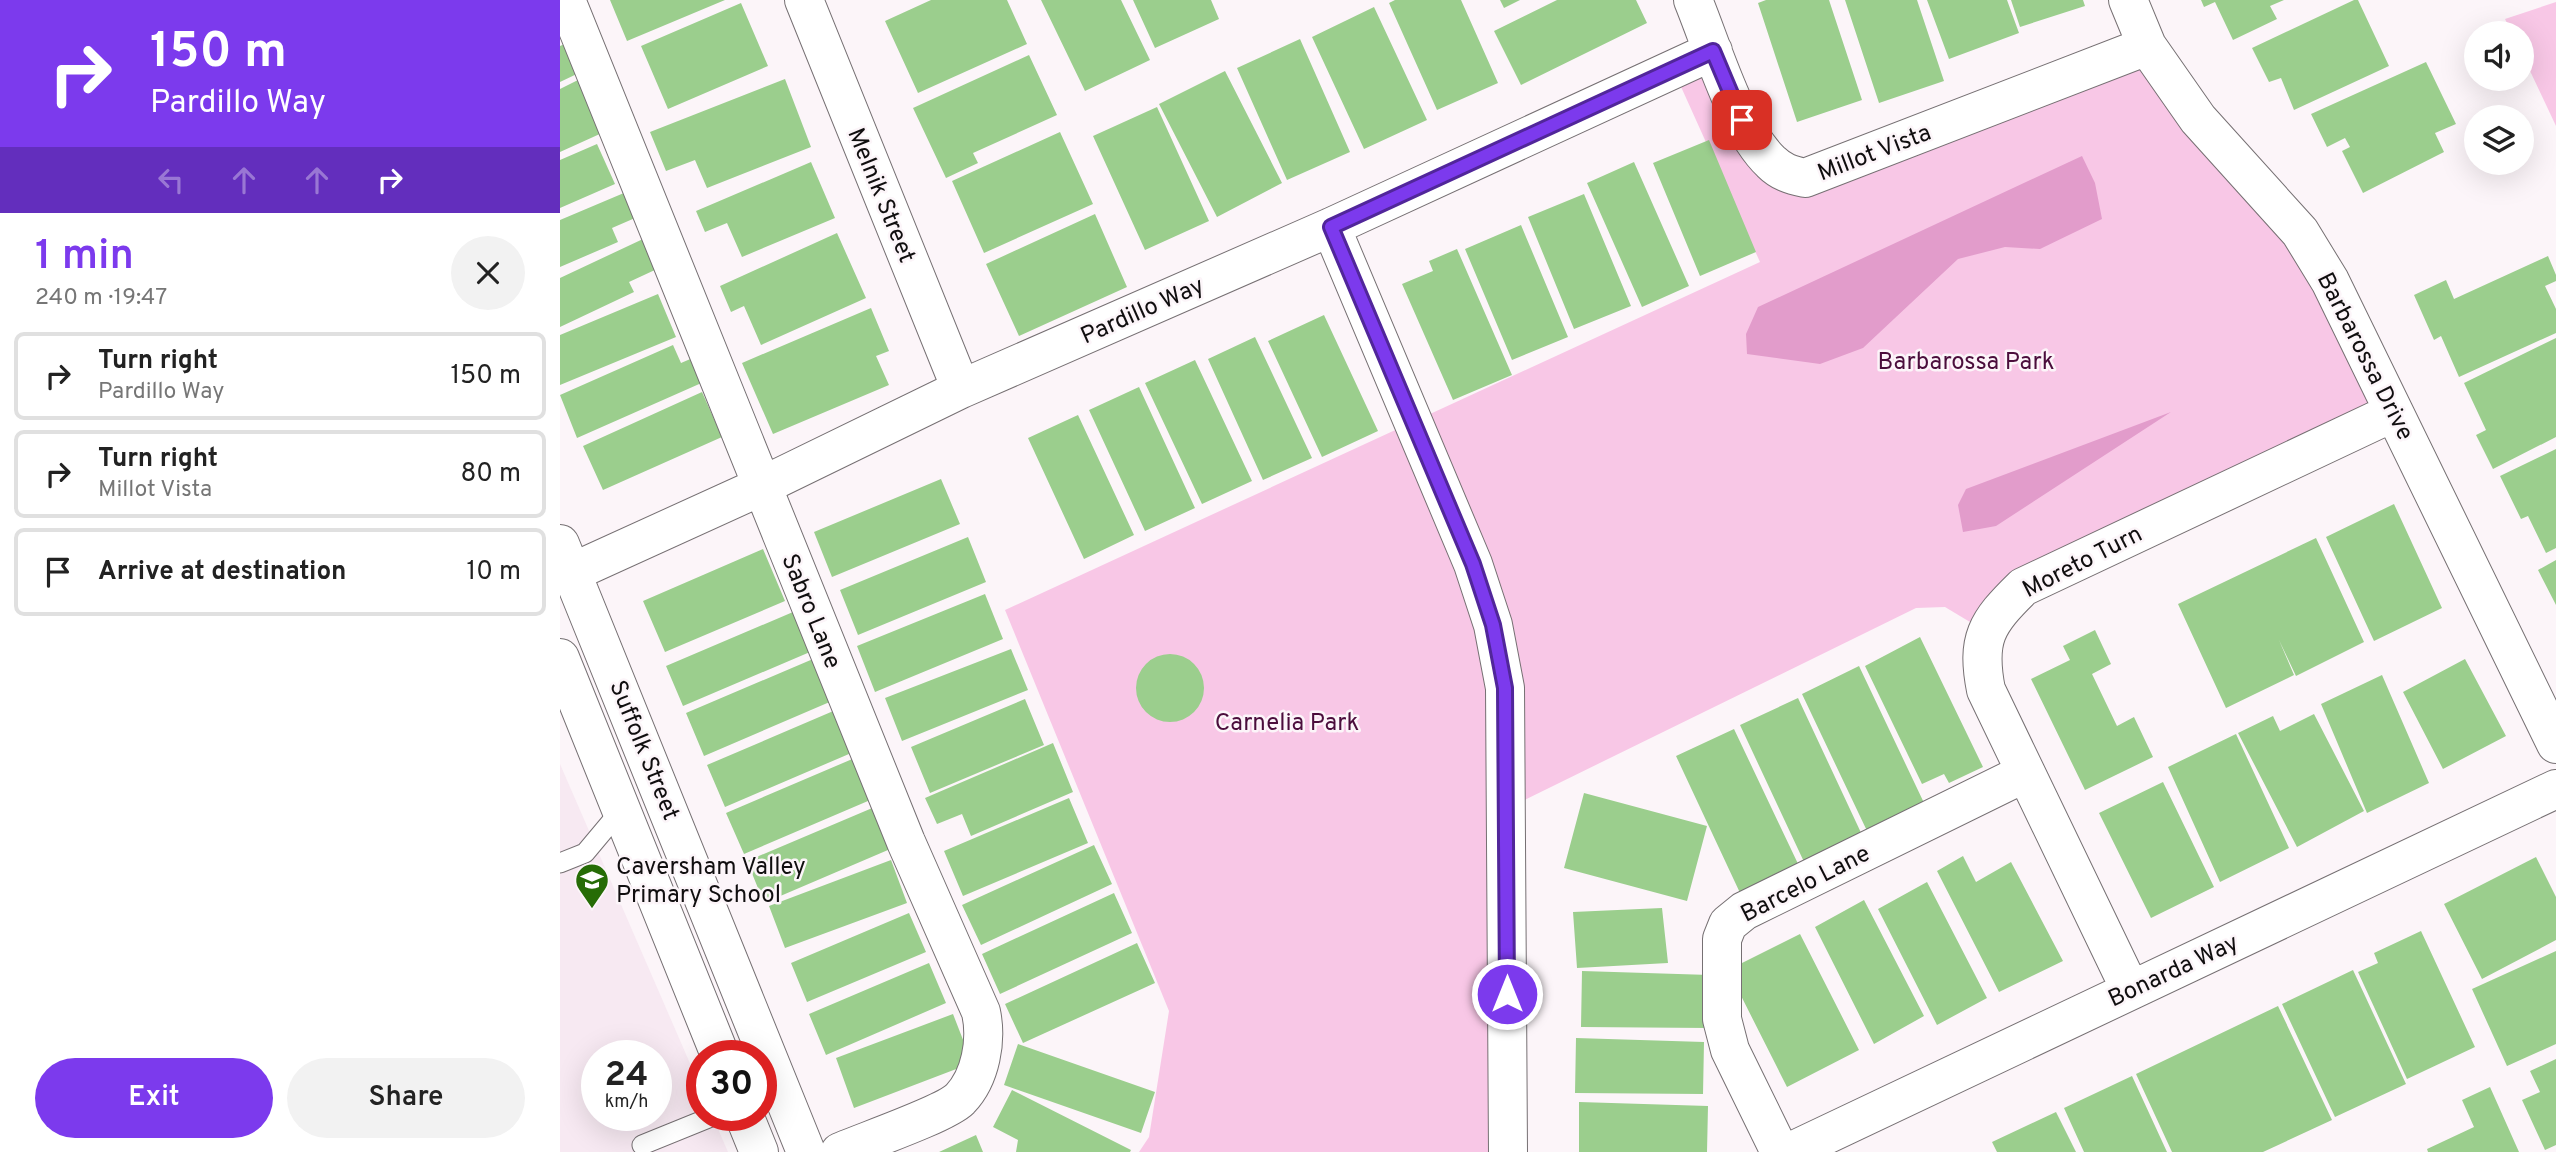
<!DOCTYPE html>
<html lang="en">
<head>
<meta charset="utf-8">
<style>
  :root { --surface:#fff; --page:#f2f2f2; --text:#222; --muted:#767676; --line:#e0e0e0; --accent:#7c3aed }
  body { margin:0; font-family:Overpass,sans-serif; background:var(--page); color:var(--text); height:100vh; display:flex; flex-direction:column; font-size:26px; white-space:nowrap }
  * { box-sizing:border-box; margin:0 }
  p { font-size:23px; color:var(--muted) }
  .icon { flex:none; width:38px; height:38px; fill:none; stroke:currentColor; stroke-width:2; stroke-linecap:round; stroke-linejoin:round }
  .map { position:relative; flex:1; overflow:hidden }
  .sheet { display:flex; flex-direction:column; background:var(--surface); width:560px }
  .sheet>* { flex:none }
  .hud { background:#7c3aed; color:#fff; overflow:hidden }
  .fabs { position:absolute; left:1904px; top:21px; display:grid; gap:14px }
  .fabs a { display:grid; place-items:center; width:70px; height:70px; border-radius:50%; background:var(--surface); box-shadow:0 7px 28px #0002; font-size:35px }
  .speed { position:absolute; left:21px; top:1040px; display:flex; gap:14px; font-size:35px; font-weight:700; text-align:center }
  .speed>* { display:grid; place-content:center; width:91px; height:91px; border-radius:50%; background:var(--surface); box-shadow:0 7px 28px #0002; line-height:1 }
  .speed small { font-size:18px; font-weight:400 }
  .speed .limit { border:10px solid #d22; background:#fff; color:#111 }
  .pin { position:absolute; display:grid; place-items:center; width:60px; height:60px; color:#fff; margin:-30px; border-radius:14px; box-shadow:0 4px 10px #0006 }
  .me { position:absolute; width:77px; margin:-38px; rotate:0deg; stroke-linejoin:round; filter:drop-shadow(0 0 5px #0008) }
  .turn { display:flex; align-items:center; gap:24px; height:147px; padding:0 35px; font-size:32px }
  .turn .icon { width:91px; height:91px; stroke-width:2.5 }
  .turn b { display:block; font-size:49px; line-height:60px }
  .lanes { display:flex; align-items:center; height:66px; padding:0 35px; background:#0003; justify-content:center; gap:35px; direction:ltr }
  .lanes .off { opacity:.35 }
  .round { display:grid; place-items:center; flex:none; width:74px; height:74px; border-radius:37px; background:var(--page) }
  .summary { display:flex; align-items:center; justify-content:space-between; height:119px; padding:0 35px }
  h1 { font-size:42px; font-weight:600; line-height:52px; color:var(--accent) }
  .primary-button { display:flex; gap:14px; margin-top:auto; padding:14px 35px }
  .primary-button a { flex:1; height:80px; border-radius:42px; background:var(--accent); color:#fff; font-size:28px; font-weight:600; line-height:80px; text-align:center }
  .primary-button a+a { background:var(--page); color:var(--text) }
  ul { padding:0; list-style:none }
  li { display:flex; align-items:center; gap:21px; height:88px; margin:0 14px 10px; padding:0 21px; border:4px solid var(--line); border-radius:10px }
  li div { flex:1 }
  li b { display:block; font-size:26px }
  li em { font-style:normal }
  main { display:flex; flex:1; min-height:0 }
  .map>svg:first-child { display:block }
  .built { fill:#f7e9f2; fill-rule:evenodd }
  .green { fill:#f8c7e6 }
  .water { fill:#e29ccb }
  .building { fill:#9bce8d }
  .lines { fill:none; stroke-linecap:round; stroke-linejoin:round }
  .service-casing { stroke:#767073; stroke-width:21 }
  .minor-casing { stroke:#767073; stroke-width:40 }
  .tertiary-casing { stroke:#767073; stroke-width:40 }
  .service { stroke:#fff; stroke-width:19 }
  .minor { stroke:#fff; stroke-width:38 }
  .tertiary { stroke:#fff; stroke-width:38 }
  .route-casing { stroke:#51269a; stroke-width:18 }
  .route { stroke:#7c3aed; stroke-width:12 }
  .labels { text-anchor:middle; stroke-width:5; stroke-linejoin:round; paint-order:stroke }
  .street-label { font-size:24px; fill:#100e0f; stroke:#fcf5f9 }
  .park-label { font-size:24px; fill:#4b0d3c; stroke:#fcf5f9 }
  .poi-label { font-size:24px; fill:#100e0f; stroke:#fcf5f9; text-anchor:start }
</style>
</head>
<body>
<main>
<section class="sheet">
<div class="hud">
<div class="turn"><svg class="icon" aria-label="right" viewBox="0 0 24 24"><path d="M7 20v-9h11M14 6l5 5-5 5"/></svg><div><b>150 m</b>Pardillo Way</div></div>
<div class="lanes"><svg class="icon off" aria-label="left" viewBox="0 0 24 24"><path d="M17 20v-9H6M10 6l-5 5 5 5"/></svg><svg class="icon off" aria-label="ahead" viewBox="0 0 24 24"><path d="M12 20V5M6 11l6-6 6 6"/></svg><svg class="icon off" aria-label="ahead" viewBox="0 0 24 24"><path d="M12 20V5M6 11l6-6 6 6"/></svg><svg class="icon" aria-label="right" viewBox="0 0 24 24"><path d="M7 20v-9h11M14 6l5 5-5 5"/></svg></div>
</div>
<div class="summary"><div><h1>1 min</h1><p>240 m · 19:47</p></div><a class="round"><svg class="icon" aria-label="close" viewBox="0 0 24 24"><path d="M6 6l12 12M18 6L6 18"/></svg></a></div>
<ul>
<li><svg class="icon" aria-label="right" viewBox="0 0 24 24"><path d="M7 20v-9h11M14 6l5 5-5 5"/></svg><div><b>Turn right</b><p>Pardillo Way</p></div><em>150 m</em></li>
<li><svg class="icon" aria-label="right" viewBox="0 0 24 24"><path d="M7 20v-9h11M14 6l5 5-5 5"/></svg><div><b>Turn right</b><p>Millot Vista</p></div><em>80 m</em></li>
<li><svg class="icon" aria-label="arrive" viewBox="0 0 24 24"><path d="M6 21V4h12l-3 4 3 4H6"/></svg><div><b>Arrive at destination</b></div><em>10 m</em></li>
</ul>
<div class="primary-button"><a>Exit</a><a>Share</a></div>
</section>
<div class="map">
<svg width="1996" height="1152" viewBox="0 0 1996 1152">
  <rect width="100%" height="100%" fill="#fcf5f9"/>
  <path class="built" d="M0 764 142 1091V1115H152L168 1152H0ZM37 1055H96V1115H37Z"/>
  <path class="green" d="M1996 2V126L1962 54V33H1952L1945 19Z
    M1587 46 1693 178 1834 412 1463 587 1425 631 1385 607 1356 608 946 809 948 1152H579L589 1137 609 1011 445 610 1200 262 1113 69 1153 51 1226 174Z"/>
  <path class="water" d="M1522 156 1535 183 1542 219 1480 249 1445 247 1398 259 1303 348 1260 364 1187 354 1186 334 1198 307Z
    M1611 412 1436 526 1403 532 1398 505 1406 489Z"/>
  <path class="building" d="M50 0H165L67 41Z
    M371 0H447L467 44 358 93 325 21Z
    M481 0H561L590 60 525 91Z
    M573 0H651L659 19 595 48Z
    M835 0H901L938 83 877 110 829 3Z
    M940 0H960L944 8Z
    M997 0H1076L1087 23 961 85 934 31Z
    M1206 0H1269L1302 100 1237 122 1198 3Z
    M1285 0H1357L1384 81 1319 103Z
    M1367 0H1447L1459 33 1389 59Z
    M1451 0H1523L1525 6 1460 27Z
    M1641 0H1724L1710 6 1717 19 1673 40 1655 2 1644 7Z
    M1794 0H1798L1829 66 1734 110 1721 78 1709 82 1692 48Z
    M181 3 208 66 108 109 81 46Z
    M814 7 867 120 804 149 752 37Z
    M740 39 790 152 727 180 677 68Z
    M7 43 21 72 0 82V46Z
    M469 55 497 115 413 153 418 163 386 178 353 108Z
    M1866 62 1896 124 1875 133 1884 152 1803 193 1782 151 1790 147 1785 138 1767 147 1751 114Z
    M665 71 722 183 657 217 599 104Z
    M225 79 251 147 147 188 135 160 106 171 90 132Z
    M18 80 42 133 0 152V89Z
    M597 107 649 221 585 250 533 136Z
    M500 132 533 204 424 253 392 181Z
    M1149 140 1196 252 1140 276 1093 163Z
    M37 144 55 184 0 208V160Z
    M251 162 275 218 182 257 167 223 145 232 136 211Z
    M1074 162 1129 286 1082 307 1027 183Z
    M71 190 82 215 52 228 58 242 0 267V220Z
    M1024 194 1071 306 1014 329 968 217Z
    M535 214 567 287 459 336 426 264Z
    M961 225 1008 337 952 360 905 249Z
    M277 233 306 298 201 345 184 306 171 312 160 286Z
    M83 239 97 269 69 282 74 292 0 327V278Z
    M897 249 952 375 893 400 842 284 873 271 869 261Z
    M1988 256 1996 275V281L1985 286 1996 309V333L1899 377 1881 336 1874 340 1854 295 1886 280 1894 299Z
    M98 294 116 337 0 385V335Z
    M311 308 329 351 316 356 329 385 213 434 182 363Z
    M764 315 818 431 762 457 708 341Z
    M695 337 752 458 703 480 648 359Z
    M1996 338V437L1933 469 1916 435 1926 430 1904 383Z
    M113 345 121 363 135 357 146 381 17 438 0 395Z
    M635 360 692 481 642 504 585 383Z
    M579 387 635 508 585 531 529 410Z
    M142 392 162 437 43 490 23 446Z
    M518 415 574 535 524 559 468 438Z
    M1996 449V548L1986 553 1968 516 1961 519 1940 476Z
    M381 479 400 524 272 577 254 532Z
    M1834 504 1882 608 1814 641 1766 537Z
    M408 537 426 582 298 635 280 590Z
    M1756 538 1804 642 1736 676 1719 640 1734 675 1666 708 1618 604Z
    M203 549 225 601 105 652 83 601Z
    M1996 560V605L1978 570Z
    M425 594 443 639 315 692 297 646Z
    M233 612 250 652 123 706 106 666Z
    M1535 630 1551 664 1532 674 1557 726 1574 717 1593 757 1525 790 1471 679 1510 660 1503 646Z
    M1360 637 1423 767 1389 783 1384 774 1362 784 1305 666Z
    M451 649 468 690 342 741 325 698Z
    M576 688a34 34 0 1 1 68 0a34 34 0 1 1-68 0Z
    M253 659 272 701 144 756 126 713Z
    M1905 659 1946 736 1883 769 1843 692Z
    M1299 666 1365 805 1308 833 1242 694Z
    M1822 675 1869 783 1807 813 1761 704Z
    M1238 698 1303 837 1245 864 1180 725Z
    M465 699 484 745 370 793 351 747Z
    M278 709 296 751 165 807 147 765Z
    M1754 714 1804 811 1737 847 1678 733 1713 716 1720 731Z
    M1174 729 1240 868 1181 895 1116 756Z
    M1676 734 1729 848 1660 882 1608 767Z
    M493 743 513 792 411 836 402 814 377 824 365 798Z
    M297 757 315 798 184 854 166 813Z
    M1603 782 1654 887 1591 918 1539 813Z
    M1024 793 1147 826 1127 901 1004 868Z
    M509 798 528 843 403 896 384 851Z
    M317 806 335 847 204 903 187 861Z
    M534 845 552 884 421 945 402 905Z
    M1403 856 1416 882 1451 862 1503 961 1439 992 1377 871Z
    M1976 857 1996 897V940L1922 979 1884 904Z
    M331 860 347 903 225 948 209 906Z
    M1367 882 1427 998 1377 1025 1318 909Z
    M554 893 572 933 440 994 422 954Z
    M1304 900 1364 1016 1314 1044 1255 927Z
    M1102 908 1108 963 1017 968 1013 912Z
    M349 913 366 952 247 1002 231 963Z
    M1861 931 1915 1047 1847 1079 1798 972 1818 963 1814 953Z
    M1240 934 1299 1050 1227 1087 1168 970Z
    M577 943 595 983 463 1043 445 1004Z
    M1996 951V1044L1947 1066 1912 989Z
    M369 963 386 1003 266 1055 249 1014Z
    M1793 970 1846 1084 1775 1117 1722 1004Z
    M1022 971 1150 975 1149 1028 1021 1027Z
    M1718 1006 1772 1120 1703 1152H1612L1576 1074Z
    M393 1014 412 1063 294 1108 276 1058Z
    M1016 1038 1144 1042 1143 1094 1015 1093Z
    M458 1044 595 1092 581 1133 444 1085Z
    M1996 1059V1145L1985 1150 1962 1100 1980 1092 1970 1071Z
    M1572 1076 1607 1152H1524L1504 1108Z
    M1930 1087 1959 1152H1868L1867 1149 1914 1127 1902 1100Z
    M452 1090 571 1150 570 1152H456L458 1140 433 1127Z
    M1019 1102 1148 1106 1147 1152H1019Z
    M1496 1112 1516 1152H1437L1432 1142Z
    M416 1135 423 1152H379Z"/>
  <g class="lines">
    <g class="service-casing">
      <path id="service" d="M0 863 25 853 61 810
        M82 1145 156 1115"/>
    </g>
    <g class="minor-casing">
      <path id="minor" d="M6 0 346 842 421 1012C427 1040 421 1077 400 1099 385 1114 303 1142 280 1152
        M244 0 401 389
        M1133 0C1152 46 1176 129 1211 162 1221 172 1231 175 1245 178L1587 46
        M1568 0 1587 46 1638 119 1740 232 1770 281 1996 744
        M771 227 913 564 933 625 945 688 948 1152
        M13 572 202 486 401 389 771 227 1153 51
        M1570 989 1426 690C1416 639 1426 623 1463 587L1834 412
        M1220 1152 1170 1050 1162 1019V939L1168 924 1184 911 1465 773
        M1230 1152 1996 789"/>
    </g>
    <g class="tertiary-casing">
      <path id="tertiary" d="M0 544 246 1152
        M0 658 160 1055
        M184 1115 199 1152"/>
    </g>
    <use href="#service" class="service"/>
    <use href="#minor" class="minor"/>
    <use href="#tertiary" class="tertiary"/>
  </g>
  <g class="lines">
    <g class="route-casing">
      <path id="route" d="M947 994 945 688 933 625 913 564 771 227 1153 51 1182 120"/>
    </g>
    <use href="#route" class="route"/>
  </g>
  <defs>
    <g id="school-pin" transform="scale(1.75)"><path d="M0 17L-7.5 6A9.5 9.5 0 1 1 7.5 6Z" fill="#266c06" stroke="#fcf5f9"/><path d="M0-5L7-2L0 1L-7-2ZM-4 1L0 2.5L4 1V4Q0 6-4 4Z" fill="#fff"/></g>
  </defs>
  <g fill-rule="evenodd">
    <use href="#school-pin" x="32" y="880"/>
  </g>
  <g class="labels">
    <g class="street-label">
      <text transform="translate(1314 152) rotate(-21)" y="8">Millot Vista</text>
      <text transform="translate(322 195) rotate(68)" y="8">Melnik Street</text>
      <text transform="translate(582 310) rotate(-24)" y="8">Pardillo Way</text>
      <text transform="translate(1806 356) rotate(63)" y="8">Barbarossa Drive</text>
      <text transform="translate(1522 561) rotate(-27)" y="8">Moreto Turn</text>
      <text transform="translate(252 611) rotate(68)" y="8">Sabro Lane</text>
      <text transform="translate(85 750) rotate(68)" y="8">Suffolk Street</text>
      <text transform="translate(1245 883) rotate(-27)" y="8">Barcelo Lane</text>
      <text transform="translate(1613 970) rotate(-25)" y="8">Bonarda Way</text>
    </g>
    <g class="park-label">
      <text x="1406" y="369">Barbarossa Park</text>
      <text x="727" y="730">Carnelia Park</text>
    </g>
    <g class="poi-label">
      <text x="56" y="874">Caversham Valley<tspan x="56" dy="28">Primary School</tspan></text>
    </g>
  </g>
</svg>
<div class="fabs">
<a><svg class="icon" aria-label="sound" viewBox="0 0 24 24"><path d="M4 9h4l5-4v14l-5-4H4zM17 9q2 3 0 6"/></svg></a>
<a><svg class="icon" aria-label="layers" viewBox="0 0 24 24"><path d="M12 4l9 5-9 5-9-5zM3 14l9 5 9-5"/></svg></a>
</div>
<div class="speed"><div>24<small>km/h</small></div><div class="limit">30</div></div>
<div class="pin" style="left:1182px;top:120px;background:#d93025"><svg class="icon" aria-label="arrive" viewBox="0 0 24 24"><path d="M6 21V4h12l-3 4 3 4H6"/></svg></div>
<svg class="me" style="left:947px;top:994px" viewBox="-20 -20 40 40"><circle r="17" fill="#7c3aed" stroke="#fff" stroke-width="3"/><path d="M0-11L8 9 0 5-8 9z" fill="#fff"/></svg>
</div>
</main>
</body>
</html>
